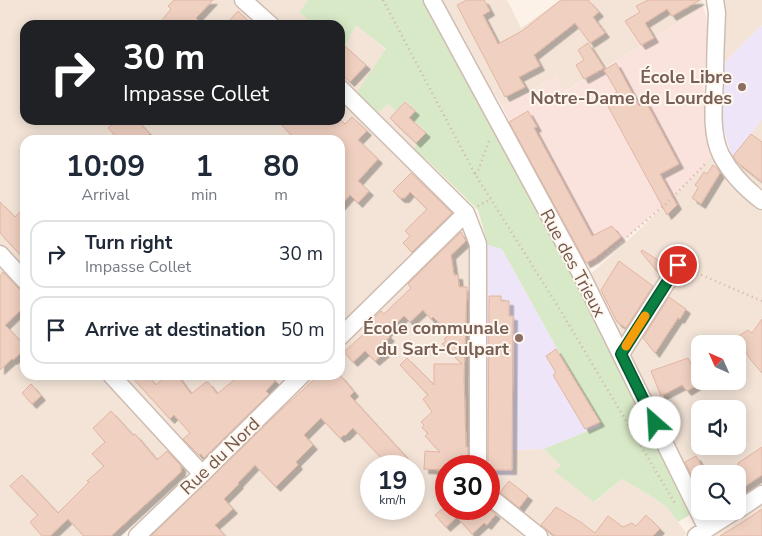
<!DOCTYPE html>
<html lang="en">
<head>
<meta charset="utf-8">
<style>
  :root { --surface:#fff; --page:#f6f6f7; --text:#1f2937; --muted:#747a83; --line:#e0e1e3 }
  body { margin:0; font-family:"Nunito Sans",sans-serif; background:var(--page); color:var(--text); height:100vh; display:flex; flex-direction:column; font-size:19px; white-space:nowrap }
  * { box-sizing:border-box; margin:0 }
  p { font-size:16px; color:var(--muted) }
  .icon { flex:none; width:28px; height:28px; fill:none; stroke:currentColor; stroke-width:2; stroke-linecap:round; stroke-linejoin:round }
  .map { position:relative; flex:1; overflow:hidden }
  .details { position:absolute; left:20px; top:135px; width:325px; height:245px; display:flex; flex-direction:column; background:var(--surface); border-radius:15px; box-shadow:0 2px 12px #0003 }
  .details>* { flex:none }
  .banner { position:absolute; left:20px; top:20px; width:325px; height:105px; border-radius:15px; box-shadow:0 2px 12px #0003; background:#202124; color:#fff; overflow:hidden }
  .needle { width:32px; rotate:315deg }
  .buttons { position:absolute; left:691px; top:335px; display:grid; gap:10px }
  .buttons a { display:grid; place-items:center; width:55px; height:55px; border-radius:10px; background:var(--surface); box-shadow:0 2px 12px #0003; font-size:25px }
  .speed { position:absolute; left:360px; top:455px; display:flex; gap:10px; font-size:25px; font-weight:700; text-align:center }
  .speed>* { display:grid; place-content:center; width:65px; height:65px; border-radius:50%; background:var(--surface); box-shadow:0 2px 12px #0003; line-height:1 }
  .speed small { font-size:12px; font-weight:400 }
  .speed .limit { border:8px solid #d22; background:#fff; color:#111 }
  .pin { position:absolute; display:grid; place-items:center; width:42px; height:42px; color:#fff; margin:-21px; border:2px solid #fff; border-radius:50%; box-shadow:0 1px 5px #0007 }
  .me { position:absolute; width:55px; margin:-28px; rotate:334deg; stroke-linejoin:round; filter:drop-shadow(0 0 4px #0008) }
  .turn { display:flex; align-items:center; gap:18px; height:105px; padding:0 20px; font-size:22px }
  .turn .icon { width:65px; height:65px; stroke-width:2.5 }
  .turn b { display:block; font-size:35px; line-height:42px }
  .eta { display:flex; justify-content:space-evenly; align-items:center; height:85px; text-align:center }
  .eta b { font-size:30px; font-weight:700; line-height:35px }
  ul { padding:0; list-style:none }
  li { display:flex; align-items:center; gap:15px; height:68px; margin:0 10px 8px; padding:0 10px; border:2px solid var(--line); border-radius:15px }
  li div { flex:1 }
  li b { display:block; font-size:19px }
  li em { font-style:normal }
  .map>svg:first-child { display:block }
  .residential { fill:#f3e4d7; fill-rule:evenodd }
  .commercial { fill:#fbe3dd }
  .education { fill:#efe5f8 }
  .green { fill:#d8e9c7 }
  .building { fill:#f0d0c1; stroke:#e2b5a2; filter:url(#shadow) }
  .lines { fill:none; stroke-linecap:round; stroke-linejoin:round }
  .minor-casing { stroke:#cfbcb1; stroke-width:19 }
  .path { stroke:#d5b3a4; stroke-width:2.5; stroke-dasharray:1 4; stroke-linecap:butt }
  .minor { stroke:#fff; stroke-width:16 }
  .route-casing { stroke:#07532c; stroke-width:12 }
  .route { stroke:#0b8043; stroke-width:9 }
  .slow { stroke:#f59e0b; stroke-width:9 }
  .education-dot { fill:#8d6e63; stroke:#fef7ef; stroke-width:2 }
  .labels { text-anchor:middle; stroke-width:4; stroke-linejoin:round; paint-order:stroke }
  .education-label { font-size:18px; font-weight:bold; fill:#785e54; stroke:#fef7ef; text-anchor:end }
  .street-label { font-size:18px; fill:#75584d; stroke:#fef7ef }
</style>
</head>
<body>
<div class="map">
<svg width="762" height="536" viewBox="0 0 762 536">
  <defs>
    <filter id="shadow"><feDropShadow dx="4.5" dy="4.5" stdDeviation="0" flood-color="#0004"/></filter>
  </defs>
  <rect width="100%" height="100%" fill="#fcf2e8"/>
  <path class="residential" d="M0 0H233L260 25H25V120H340V101L458 212 340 328V140H25V279L0 251Z
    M255 0H308L299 12 312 23 315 20 321 25H280Z
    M432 0H507L521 28 560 0H702L703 6 641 46 563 92 556 74 549 80 525 95 502 106Z
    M721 0H762V25L723 64Z
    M356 24 386 50 357 92 340 77V42L345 46Z
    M405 101 416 111 411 117 428 132 413 149 378 113 388 104Z
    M762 119V188L741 174 732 158Z
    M719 147 728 183 762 212V483L738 502V474H700V511H725L705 526 584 280 637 232 689 181ZM700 344H738V381H700ZM700 409H738V446H700Z
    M461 217 476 248 474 466H446V509H489V501L529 536H145L307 375H340V342ZM371 466H414V509H371Z
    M0 255 25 283V375H106L190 471 121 536H0Z
    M111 375H293L203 463Z
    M544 449 561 466 555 471 595 502 622 479 646 493 667 507 687 534 684 536H544L506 502 489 481V476L513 475 514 450Z
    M762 489V536H696Z"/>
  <path class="commercial" d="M703 6 709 27 703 85 712 156 686 185 660 209 582 276 502 106 525 95 549 80 556 73 564 92 641 46Z"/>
  <path class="education" d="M762 25V119L732 158 722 123 721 110 723 64Z
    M488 245 502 249 600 426 544 449 514 450 513 475 489 476V466H485Z"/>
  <path class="green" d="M308 0H428L481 90 569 269 691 514 678 522 667 507 646 493 622 479 594 502 554 471 561 466 544 449 600 426 502 249 488 245 478 210 428 161 413 149 427 132 410 117 416 111 405 101 396 111 388 104 378 113 357 92 386 49 356 25 345 46 340 42V25H321L315 20 312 23 299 12Z"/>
  <path class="building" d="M174 0H213L196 18 203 25H158L171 9 168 6Z
    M467 0H484L490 11 483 15 498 44 522 31 561 0H588L599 12 593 17 605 33 590 43 575 23 534 55 540 66 519 77 525 87 505 97 457 5Z
    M648 0H700L672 16 667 9 645 23 654 38 641 45 625 21 640 12 636 6Z
    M238 11 252 25H225Z
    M340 42 366 65 350 82 340 72Z
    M588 43 604 68 584 79 576 65 584 60 578 50Z
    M616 63 639 106 646 102 679 164 660 174 677 205 667 215 604 99 617 92 604 70Z
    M405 102 415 111 409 118 426 133 416 143 390 118Z
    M528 111 537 127 534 128 592 236 612 226 621 237 595 258 586 263 509 122Z
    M352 117 367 131 358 140 378 159 358 181 369 191 358 203 350 195 340 206V140H296L277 120H341L345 124Z
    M117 120H137L150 134 144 140H119L108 128Z
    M751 134 762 142V182L737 162 733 156Z
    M713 165 717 168 720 173 701 204 692 198 698 188 695 185 704 172 707 174Z
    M411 173 452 213 412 252 403 243 410 236 405 231 427 209 410 192 405 198H400L393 191Z
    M0 202 15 217 25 207V260L0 233Z
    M461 232 466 241 451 255 454 275H458L459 287H467L464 378 466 447H468V466H446V470L424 469 425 451 440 452 425 436 428 433 422 428 424 425 421 422 432 412 423 399 428 395 400 365 407 358 434 385V364H462L442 344 446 341 444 339 450 334 433 317 431 319 423 310 410 322 404 316 386 333 390 337 384 342 390 348 375 361 365 351 353 362 344 352 367 331 364 328 381 311 384 314 411 288 408 284Z
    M642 250 666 265 660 275 641 252Z
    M619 261 653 286 626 328 617 322 601 290Z
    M3 272 18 288 25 291V306L5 325 25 346V349L13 360 12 359 0 370V276Z
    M489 296H501V301H509V316H513L512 470H489L488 466Z
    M669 297 686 309 680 319 678 318 655 353 643 338Z
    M762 319V373L750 359 737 337 748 330 752 333Z
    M556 349 600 422 585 429 553 375 556 373 546 356Z
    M688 358 700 383 687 391 682 385 661 396 651 371Z
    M130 375H147L156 385 167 375H177L191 394 206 382 207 383 208 382 217 394 240 375H269L275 381 266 391 269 394 204 458 201 454 199 455 183 439 190 433 174 415 170 419Z
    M319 375H340L354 392 350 396 409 460 402 466H389L353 428 345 436 344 435 340 438 321 418 304 435 313 445 296 462 298 465 276 487 255 465 238 483 239 484 224 499 233 509 215 525 225 536H151L282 409Z
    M31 384 41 396 32 404 22 393Z
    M111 411 133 435 135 434 157 460 167 451 181 466V472L111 536H84L68 519 50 536H42L30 522 38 515 10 486 22 475 58 513 89 482 87 481 104 466 92 454 105 442 93 428Z
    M762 447V475L738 491V463Z
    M696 456 706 474H700V492L685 462Z
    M509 481 528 496 519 508 500 492Z
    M556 507 582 523 595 533 608 516 623 527 632 523 636 526 646 515 660 529 653 536H555L541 525Z
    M442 509H489L496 514 487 525 484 523 472 534 457 517 446 527 435 515Z
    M762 509V536H720L749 518Z"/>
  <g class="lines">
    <g class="minor-casing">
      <path id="minor" d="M243 0 271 25
        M432 0 582 276 707 529
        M715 0 717 13C716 35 715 57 715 79 714 103 710 132 721 155 731 174 746 189 762 201
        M340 88 466 213 478 244V466
        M0 254 25 281
        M340 337 466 213
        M621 354 678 265
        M111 375 202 474
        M489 496 539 536
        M738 510 762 494
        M137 536 202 474 302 375
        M696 536 735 511"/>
    </g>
    <path class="path" d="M383 0 475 174 559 308 676 505
      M475 174 478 171 490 138
      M478 206 491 199
      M593 266 667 203 707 162
      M692 271 762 301"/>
    <use href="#minor" class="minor"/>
  </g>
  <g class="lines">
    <g class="route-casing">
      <path id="route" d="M655 423 621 354 678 265"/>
    </g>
    <use href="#route" class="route"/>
    <path class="slow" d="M626 346 645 316"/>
  </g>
  <g class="education-dot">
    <circle cx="742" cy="87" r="5"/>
    <circle cx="519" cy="338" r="5"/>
  </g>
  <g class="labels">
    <g class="education-label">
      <text x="732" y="83">École Libre<tspan x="732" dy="21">Notre-Dame de Lourdes</tspan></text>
      <text x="509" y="334">École communale<tspan x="509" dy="21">du Sart-Culpart</tspan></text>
    </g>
    <g class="street-label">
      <text transform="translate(573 263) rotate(62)" y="6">Rue des Trieux</text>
      <text transform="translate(220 456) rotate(-44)" y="6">Rue du Nord</text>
    </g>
  </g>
</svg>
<div class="buttons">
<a><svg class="needle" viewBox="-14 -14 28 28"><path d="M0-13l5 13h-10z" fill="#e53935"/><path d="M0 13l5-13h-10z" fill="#747a83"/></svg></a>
<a><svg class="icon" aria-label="sound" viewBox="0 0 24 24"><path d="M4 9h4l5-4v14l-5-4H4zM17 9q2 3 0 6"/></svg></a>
<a><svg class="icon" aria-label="search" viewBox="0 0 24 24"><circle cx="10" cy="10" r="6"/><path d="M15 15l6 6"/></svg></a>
</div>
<div class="speed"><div>19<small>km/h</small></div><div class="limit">30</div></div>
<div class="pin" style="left:678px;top:265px;background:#d93025"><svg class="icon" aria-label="arrive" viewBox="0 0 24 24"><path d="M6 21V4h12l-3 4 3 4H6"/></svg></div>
<svg class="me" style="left:655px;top:423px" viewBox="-20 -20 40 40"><circle r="19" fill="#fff"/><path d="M0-13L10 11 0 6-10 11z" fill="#0b8043"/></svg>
<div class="banner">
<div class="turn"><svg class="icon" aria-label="right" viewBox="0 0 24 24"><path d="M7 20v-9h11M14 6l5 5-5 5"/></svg><div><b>30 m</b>Impasse Collet</div></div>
</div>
<section class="details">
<div class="eta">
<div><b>10:09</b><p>Arrival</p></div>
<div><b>1</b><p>min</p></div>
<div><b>80</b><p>m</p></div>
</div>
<ul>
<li><svg class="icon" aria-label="right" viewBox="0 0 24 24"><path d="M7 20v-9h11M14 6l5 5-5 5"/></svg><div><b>Turn right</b><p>Impasse Collet</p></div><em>30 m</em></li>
<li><svg class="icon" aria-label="arrive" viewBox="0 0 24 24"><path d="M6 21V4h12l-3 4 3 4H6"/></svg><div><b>Arrive at destination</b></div><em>50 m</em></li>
</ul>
</section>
</div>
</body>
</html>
